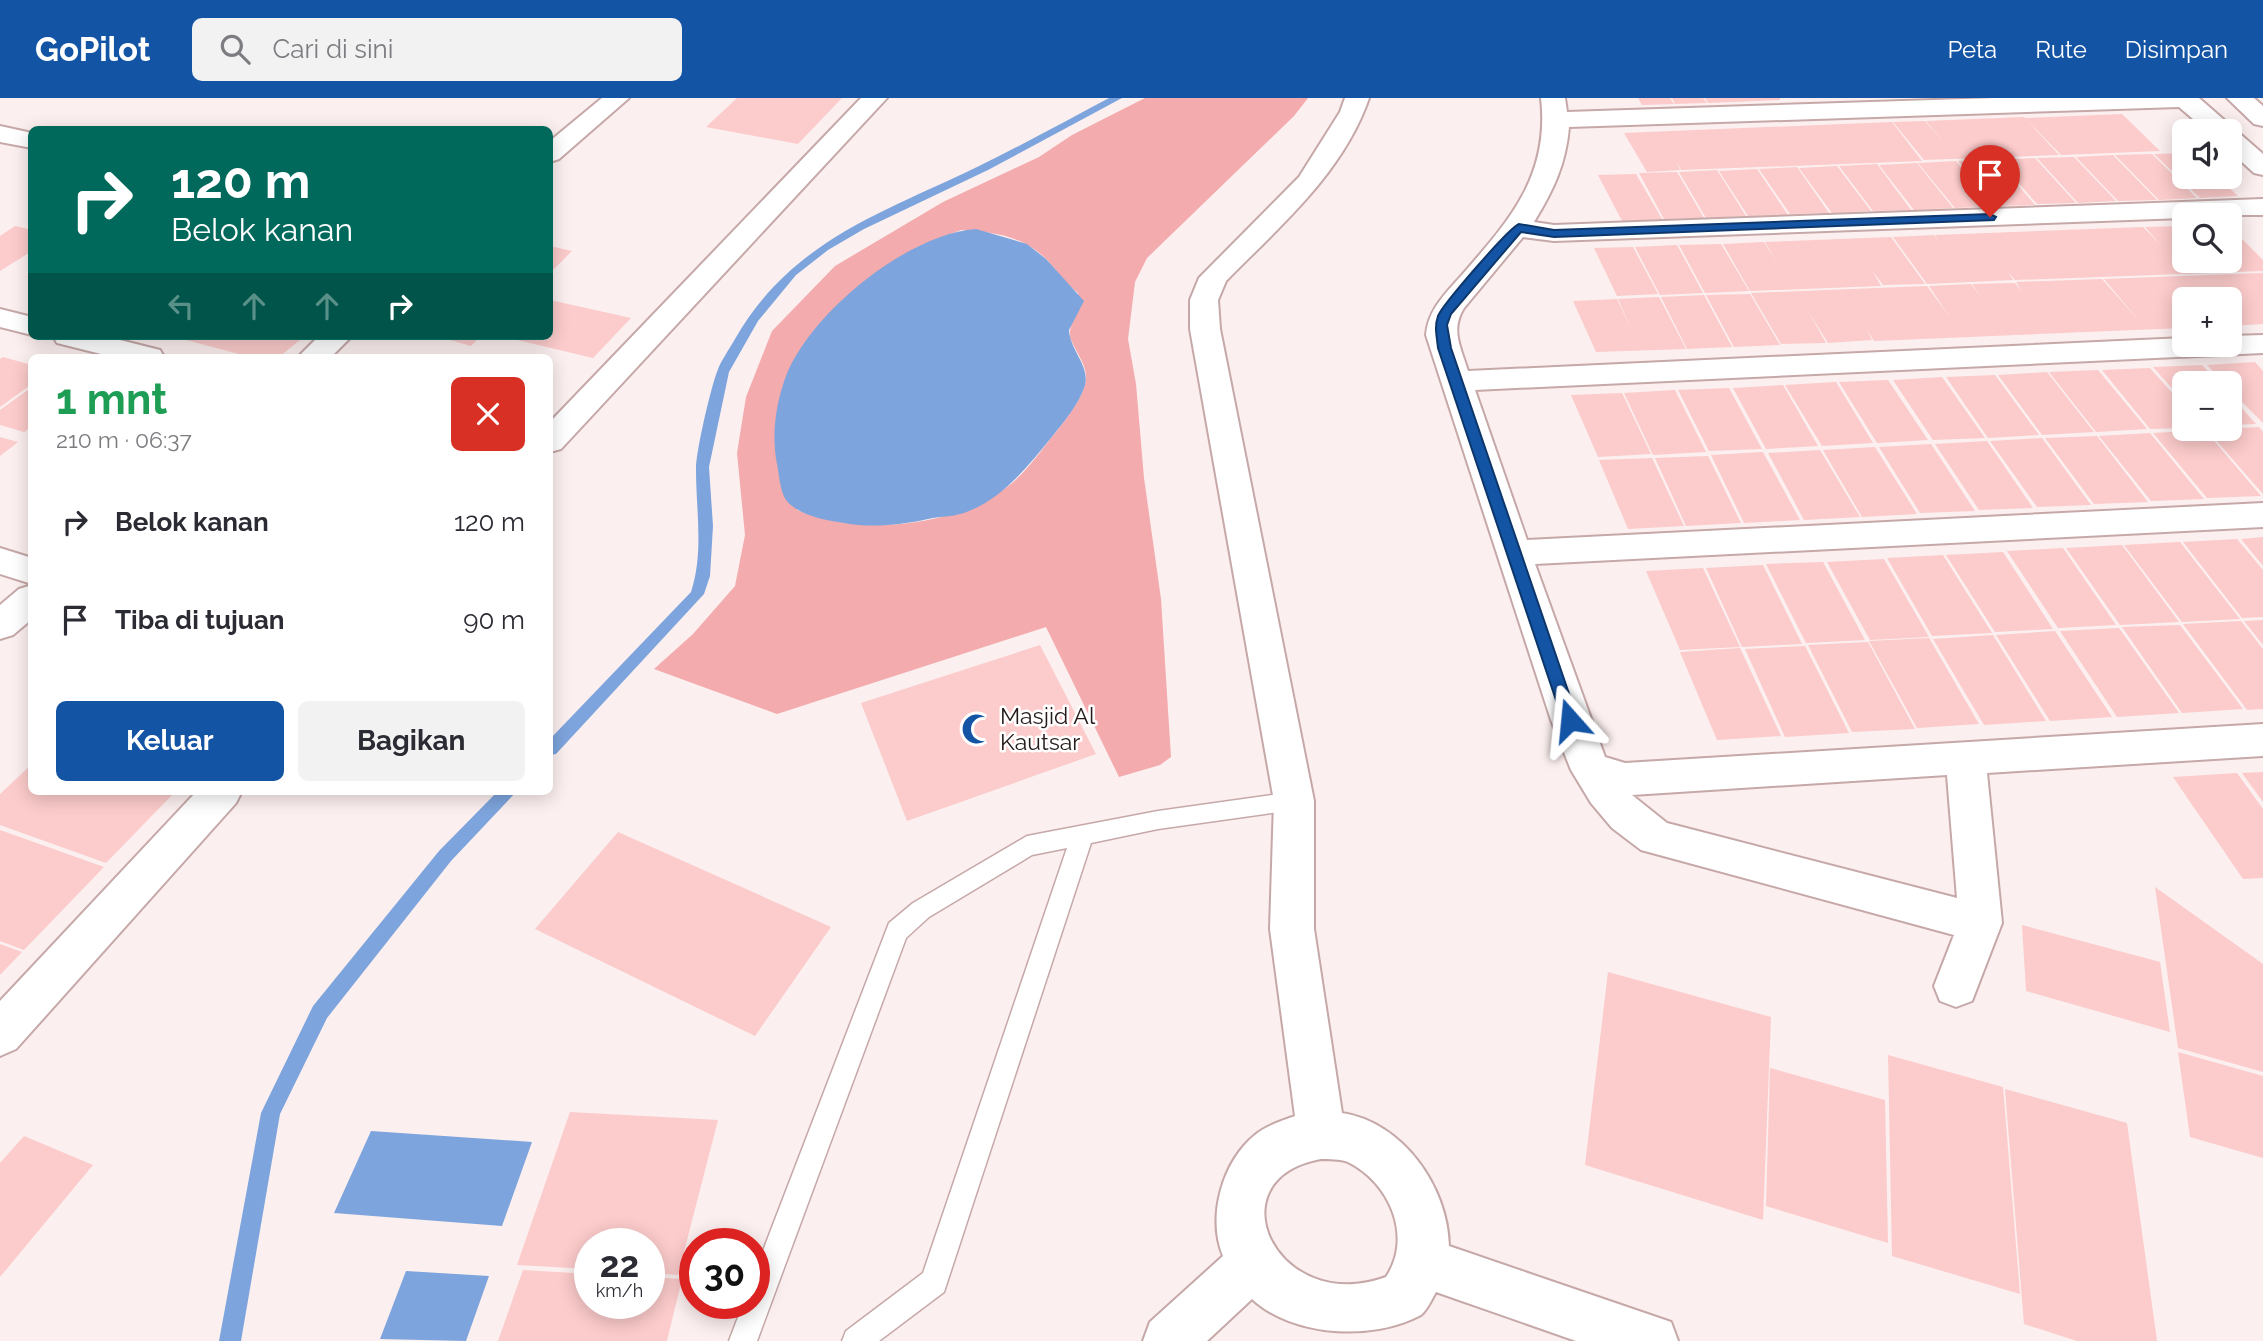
<!DOCTYPE html>
<html lang="id">
<head>
<meta charset="utf-8">
<style>
  :root { --surface:#fff; --page:#f2f2f3; --text:#2b2b33; --muted:#7c7c81; --accent:#1454a4 }
  body { margin:0; font-family:Raleway,sans-serif; background:var(--page); color:var(--text); height:100vh; display:flex; flex-direction:column; font-size:26px; white-space:nowrap }
  * { box-sizing:border-box; margin:0 }
  p { font-size:23px; color:var(--muted) }
  .icon { flex:none; width:38px; height:38px; fill:none; stroke:currentColor; stroke-width:2; stroke-linecap:round; stroke-linejoin:round }
  .map { position:relative; flex:1; overflow:hidden }
  .sheet { position:absolute; left:28px; top:256px; width:525px; height:441px; display:flex; flex-direction:column; background:var(--surface); border-radius:10px; box-shadow:0 4px 18px #0003 }
  .sheet>* { flex:none }
  .top-card { position:absolute; left:28px; top:28px; width:525px; height:214px; border-radius:10px; box-shadow:0 4px 18px #0003; background:#00695c; color:#fff; overflow:hidden }
  .fabs { position:absolute; left:2172px; top:21px; display:grid; gap:14px }
  .fabs a { display:grid; place-items:center; width:70px; height:70px; border-radius:10px; background:var(--surface); box-shadow:0 4px 18px #0003; font-size:35px }
  .speed { position:absolute; left:574px; top:1130px; display:flex; gap:14px; font-size:35px; font-weight:700; text-align:center }
  .speed>* { display:grid; place-content:center; width:91px; height:91px; border-radius:50%; background:var(--surface); box-shadow:0 4px 18px #0003; line-height:1 }
  .speed small { font-size:18px; font-weight:400 }
  .speed .limit { border:10px solid #d22; background:#fff; color:#111 }
  .pin { position:absolute; display:grid; place-items:center; width:60px; height:60px; color:#fff; margin:-72px -30px; border-radius:50% 50% 50% 0; rotate:-45deg; box-shadow:0 0 7px #0007 }
  .pin .icon { rotate:45deg }
  .me { position:absolute; width:77px; margin:-38px; rotate:342deg; stroke-linejoin:round; filter:drop-shadow(0 0 5px #0008) }
  .turn { display:flex; align-items:center; gap:24px; height:147px; padding:0 28px; font-size:32px }
  .turn .icon { width:91px; height:91px; stroke-width:2.5 }
  .turn b { display:block; font-size:49px; line-height:60px }
  .lanes { display:flex; align-items:center; height:66px; padding:0 28px; background:#0003; justify-content:center; gap:35px; direction:ltr }
  .lanes .off { opacity:.35 }
  .round { display:grid; place-items:center; flex:none; width:74px; height:74px; border-radius:10px; background:var(--page) }
  .summary { display:flex; align-items:center; justify-content:space-between; height:119px; padding:0 28px }
  h1 { font-size:42px; font-weight:700; line-height:52px; color:#1e9e55 }
  .cta { display:flex; gap:14px; margin-top:auto; padding:14px 28px }
  .cta a { flex:1; height:80px; border-radius:10px; background:var(--accent); color:#fff; font-size:28px; font-weight:700; line-height:80px; text-align:center }
  .cta a+a { background:var(--page); color:var(--text) }
  ul { padding:0; list-style:none }
  li { display:flex; align-items:center; gap:21px; height:98px; padding:0 28px }
  li div { flex:1 }
  li b { display:block; font-size:26px }
  li em { font-style:normal }
  header { display:flex; align-items:center; gap:42px; box-sizing:border-box; height:98px; padding:0 35px; background:var(--accent); color:#fff }
  header strong { font-size:33px }
  nav { display:flex; gap:38px; margin-inline-start:auto; font-size:24px }
  .search { width:490px; height:63px; background:var(--page); display:flex; align-items:center; gap:18px; box-sizing:border-box; padding:0 24px; border-radius:10px; color:var(--muted); font-size:26px }
  .map>svg:first-child { display:block }
  .green { fill:#f3abad; fill-rule:evenodd }
  .water { fill:#7da4dc }
  .lines { fill:none; stroke-linecap:round; stroke-linejoin:round }
  .stream { fill:#7da4dc; fill-rule:evenodd }
  .building { fill:#fccbcb }
  .service-casing { stroke:#c6a8a8; stroke-width:3 }
  .minor-casing { stroke:#c6a8a8; stroke-width:4 }
  .service { fill:#fff; fill-rule:evenodd }
  .minor { fill:#fff; fill-rule:evenodd }
  .route { fill:#1454a4; stroke:#0d376b; stroke-width:2 }
  .labels { text-anchor:middle; stroke-width:5; stroke-linejoin:round; paint-order:stroke }
  .poi-label { font-size:23px; fill:#251a1a; stroke:#fff; text-anchor:start }
</style>
</head>
<body>
<header>
<strong>GoPilot</strong>
<div class="search"><svg class="icon" aria-label="search" viewBox="0 0 24 24"><circle cx="10" cy="10" r="6"/><path d="M15 15l6 6"/></svg>Cari di sini</div>
<nav><a>Peta</a><a>Rute</a><a>Disimpan</a></nav>
</header>
<div class="map">
<svg width="2263" height="1243" viewBox="0 0 2263 1243">
  <rect width="100%" height="100%" fill="#fcefef"/>
  <path class="green" d="M1145 0H1308L1294 18 1147 160 1135 184 1128 241 1136 286 1144 380 1161 501 1171 659 1160 667 1119 679 1046 529 777 616 654 571 693 536 735 488 745 437 737 355 746 299 772 233 835 168 943 104 1039 59 1072 37ZM961 132C992 134 1020 137 1044 159 1056 171 1064 184 1078 195 1082 218 1069 220 1070 239 1074 251 1086 266 1086 278 1087 296 1066 321 1056 334 1042 351 1028 372 1011 386 956 429 861 439 797 412L922 147Z"/>
  <path class="water" d="M976 131 1027 146 1046 161 1084 203 1069 232C1070 252 1090 268 1085 287 1080 305 1063 325 1051 340 1028 368 1004 399 969 413 956 419 941 418 928 421 901 427 871 430 844 425 825 422 799 418 786 402 780 393 779 376 777 366 771 336 776 302 788 273 815 212 908 136 976 131Z
    M371 1033 532 1044 502 1128 334 1115Z
    M406 1173 489 1178 466 1243 380 1241Z"/>
  <g class="lines">
    <path class="stream" d="M1109 0H1122L988 72 864 131 828 152 796 177 758 223 729 274 709 369 713 428 710 478 704 496 556 656 550 657V641L691 494C704 454 696 413 696 372 695 357 711 289 717 274 721 262 729 252 735 241 791 143 882 115 977 69 1022 47 1066 23 1109 0Z
      M498 693H517L451 763 327 920 280 1016 241 1243H219L261 1015 313 908 439 753Z"/>
  </g>
  <path class="building" d="M737 0H842L798 46 706 29Z
    M1638 0H1670L1674 6 1642 7Z
    M1672 0H1703L1707 5 1675 6Z
    M1705 0H1780V2L1708 5Z
    M2122 16 2160 53 2061 57 2025 20Z
    M2024 19 2059 57 1924 62 1893 24 1925 23 1946 47 1926 23Z
    M1892 24 1922 63 1681 72 1676 63 1680 72 1647 74 1624 35Z
    M2184 55V79H2217L2238 98 2200 100 2154 56Z
    M2152 56 2197 100 2159 102 2115 57Z
    M2113 57 2157 102 2118 103 2076 59Z
    M2074 59 2116 103 2078 105 2037 60Z
    M2035 60 2076 105 2037 106 1998 62Z
    M1996 62 2035 107 1996 108 1958 63Z
    M1956 63 1994 108 1955 110 1918 65Z
    M1917 65 1953 110 1914 112 1879 67Z
    M1877 66 1911 112 1873 113 1839 68Z
    M1837 68 1871 113 1832 115 1799 70Z
    M1797 69 1829 115 1790 116 1759 71Z
    M1757 71 1788 117 1748 118 1719 73Z
    M1717 72 1746 118 1706 120 1679 74Z
    M1677 74 1704 120 1664 121 1639 75Z
    M1636 76 1662 121 1622 123 1598 77Z
    M15 128 32 132V153L0 173V138Z
    M2184 128V163H2230V129L2263 162V173L2015 182 2008 174 2013 182 1927 186 1893 139 1934 137 1939 144 1935 137 2143 129 2161 147 2145 129Z
    M1891 139 1925 186 1883 187 1872 172 1881 188 1750 193 1723 146 1764 144 1777 164 1765 144Z
    M1721 146 1749 193 1705 195 1679 147Z
    M1677 147 1703 195 1660 197 1635 149Z
    M550 148 572 153 550 175Z
    M1633 149 1658 196 1617 198 1594 150Z
    M2263 175V226L2230 228V201H2184V230L1874 243 1867 232 1872 242 1828 245 1808 213 1826 245 1781 246 1751 195 1927 188 1951 221 1929 188 1971 186 1983 201 1972 186 2015 185 2022 194 2016 184 2102 181 2140 224 2104 181Z
    M1750 196 1780 247 1734 249 1706 197Z
    M1704 197 1732 249 1687 251 1661 199Z
    M1659 199 1686 251 1596 254 1573 203 1617 201 1632 233 1618 201Z
    M550 202 631 220 593 260 505 239 550 238Z
    M171 238H305L279 259H250Z
    M436 238H481L471 248Z
    M3 259 32 267V286L0 309V261Z
    M2255 264 2263 273V325L2230 292V285H2224L2207 267Z
    M2202 267 2219 285H2184V304L2153 269Z
    M2150 270 2184 308V330L2150 331 2102 272Z
    M2098 272 2147 331 2096 334 2049 274Z
    M2047 274 2094 334 2042 337 1998 277Z
    M1995 277 2039 337 1988 340 1946 279Z
    M1942 279 1985 340 1933 342 1893 282Z
    M1888 282 1928 342 1877 345 1839 284Z
    M1836 284 1873 345 1822 348 1785 287Z
    M1783 287 1818 348 1766 351 1733 290Z
    M32 289V329L24 334 0 327V312Z
    M1729 290 1762 351 1709 353 1678 292Z
    M1675 292 1706 354 1653 357 1624 295Z
    M1622 295 1651 356 1598 359 1571 297Z
    M2230 297 2256 326 2230 327Z
    M2259 329 2263 334V396L2207 332Z
    M2205 332 2261 398 2207 400 2153 335Z
    M2150 335 2204 401 2151 403 2099 338Z
    M2097 338 2148 404 2094 406 2045 340Z
    M0 339 18 344 0 358Z
    M2042 340 2091 407 2037 409 1990 343Z
    M1987 343 2033 410 1979 412 1935 346Z
    M1931 346 1975 413 1920 415 1879 349Z
    M1875 349 1917 416 1862 419 1823 352Z
    M1820 352 1860 419 1804 422 1768 355Z
    M1763 354 1800 422 1744 425 1711 357Z
    M1708 358 1741 425 1686 428 1655 360Z
    M1652 360 1684 428 1628 431 1599 362Z
    M2263 439V468L2241 441Z
    M2237 441 2263 472V519L2242 520 2183 444Z
    M2180 444 2240 521 2182 524 2124 447Z
    M2122 447 2179 524 2120 527 2066 450Z
    M2063 450 2116 527 2058 530 2007 453Z
    M2003 454 2053 531 1995 534 1946 457Z
    M1943 457 1992 535 1932 538 1887 460Z
    M1884 461 1929 539 1870 542 1827 464Z
    M1823 464 1865 542 1806 545 1766 466Z
    M1763 467 1802 546 1742 549 1706 470Z
    M1703 470 1740 549 1680 552 1646 473Z
    M2263 522V547L2244 523Z
    M2241 523 2263 551V611L2247 612 2183 526Z
    M2180 527 2243 611 2182 615 2122 529Z
    M2119 530 2179 615 2117 619 2060 533Z
    M2055 533 2112 619 2050 623 1996 537Z
    M1993 537 2046 623 1984 627 1933 541Z
    M1929 540 1979 626 1917 630 1869 543Z
    M1868 544 1915 631 1852 634 1808 547Z
    M1040 547 1096 656 907 723 861 605Z
    M1805 548 1849 635 1785 639 1745 551Z
    M1740 550 1781 638 1717 642 1680 554Z
    M32 666V693H176L106 765 0 727V696Z
    M2263 674V704L2242 675Z
    M2237 675 2263 711V780L2243 781 2173 679Z
    M0 732 104 769 24 852 0 843Z
    M618 734 831 829 755 938 535 831Z
    M2155 789 2263 866V974L2178 950Z
    M2022 827 2160 864 2170 934 2026 893Z
    M0 846 22 854 0 877Z
    M1608 874 1771 919 1763 1122 1585 1067Z
    M2178 954 2263 978V1060L2190 1039Z
    M1888 957 2003 989 2020 1196 1892 1158Z
    M1770 970 1885 1002 1888 1145 1766 1108Z
    M2005 991 2127 1025 2157 1243H2077L2024 1226Z
    M570 1014 718 1022 678 1177 649 1175V1146H590V1171L517 1167Z
    M24 1038 93 1067 0 1179V1065Z
    M523 1172 590 1176V1206H649V1179L682 1181 667 1243H498Z"/>
  <g class="lines">
    <g class="service-casing">
      <path id="service" d="M1294 694 1302 696 1305 703 1302 710 1294 712 1158 731 1091 745 944 1194 879 1243H842L846 1233 923 1175 1067 750 1032 757 929 819 906 840 757 1243H729L743 1206H754V1176L889 825 913 805 1027 738 1158 713Z"/>
    </g>
    <g class="minor-casing">
      <path id="minor" d="M602 0H629L559 61 550 64V43Z
        M861 0H887L561 351 550 354V324Z
        M1345 0H1369C1343 75 1280 128 1226 183L1218 202 1220 231 1314 703V831L1342 1015C1402 1024 1448 1088 1449 1148L1671 1224 1678 1243H1576L1436 1194C1432 1201 1427 1212 1421 1217 1373 1243 1293 1239 1252 1201L1207 1243H1143L1150 1224 1223 1158C1207 1119 1222 1064 1255 1037 1266 1028 1281 1023 1295 1018L1270 831 1274 703 1190 231V202L1199 180 1299 79 1340 14ZM1321 1061C1329 1061 1340 1061 1348 1064 1390 1085 1413 1139 1386 1179 1277 1219 1211 1081 1321 1061Z
        M1541 0H1565L1567 14 1995 0H2199L2263 56V77L2254 75 2230 53V33H2207L2179 9 1569 29C1566 66 1553 93 1534 124L1554 127 2263 101V117H2184V120L1554 143 1523 139 1464 210C1450 232 1461 250 1468 273L2184 240V247H2230V238L2263 237V255L1475 292 1527 442 2263 405V429L1535 466 1605 659 1625 665 2263 626V658L1987 675 2002 825 1972 903 1956 909 1940 903 1934 888 1954 837 1641 752 1612 730 1591 705 1571 672 1551 622 1426 237C1428 212 1445 196 1461 178 1509 123 1550 78 1541 0ZM1947 677 1957 800 1667 725 1632 697Z
        M2227 0H2254L2263 8V28L2254 26Z
        M0 28 32 35V50L0 44Z
        M0 211 32 219V237L0 229Z
        M53 238H104L160 252 164 259H113L57 245Z
        M319 238H352L331 259H298Z
        M0 450 32 460V486L0 476Z
        M32 487V521L13 537 0 541V507L19 491Z
        M197 693H242L236 705 16 951 0 958V903Z"/>
    </g>
    <use href="#service" class="service"/>
    <use href="#minor" class="minor"/>
  </g>
  <path class="route" d="M1990 116 1996 119 1994 122 1554 139 1521 134 1451 216 1447 227 1451 250 1578 622 1575 626H1564L1438 250C1437 239 1434 229 1438 218 1444 205 1508 131 1519 126L1554 132Z"/>
  <defs>
    <g id="mosque-bare" transform="scale(2.415)"><path d="M3.5-4.9A6 6 0 1 0 3.5 4.9A5 5 0 1 1 3.5-4.9Z" fill="#1454a4" stroke="#fff" stroke-width="2.5" paint-order="stroke"/></g>
  </defs>
  <g fill-rule="evenodd">
    <use href="#mosque-bare" x="977" y="631"/>
  </g>
  <g class="labels">
    <g class="poi-label">
      <text x="1000" y="626">Masjid Al<tspan x="1000" dy="26">Kautsar</tspan></text>
    </g>
  </g>
</svg>
<div class="fabs">
<a><svg class="icon" aria-label="sound" viewBox="0 0 24 24"><path d="M4 9h4l5-4v14l-5-4H4zM17 9q2 3 0 6"/></svg></a>
<a><svg class="icon" aria-label="search" viewBox="0 0 24 24"><circle cx="10" cy="10" r="6"/><path d="M15 15l6 6"/></svg></a>
<a>+</a>
<a>−</a>
</div>
<div class="speed"><div>22<small>km/h</small></div><div class="limit">30</div></div>
<div class="pin" style="left:1990px;top:119px;background:#d93025"><svg class="icon" aria-label="arrive" viewBox="0 0 24 24"><path d="M6 21V4h12l-3 4 3 4H6"/></svg></div>
<svg class="me" style="left:1570px;top:622px" viewBox="-20 -20 40 40"><path d="M0-17L14 15 0 8-14 15z" fill="#1454a4" stroke="#fff" stroke-width="4"/></svg>
<div class="top-card">
<div class="turn"><svg class="icon" aria-label="right" viewBox="0 0 24 24"><path d="M7 20v-9h11M14 6l5 5-5 5"/></svg><div><b>120 m</b>Belok kanan</div></div>
<div class="lanes"><svg class="icon off" aria-label="left" viewBox="0 0 24 24"><path d="M17 20v-9H6M10 6l-5 5 5 5"/></svg><svg class="icon off" aria-label="ahead" viewBox="0 0 24 24"><path d="M12 20V5M6 11l6-6 6 6"/></svg><svg class="icon off" aria-label="ahead" viewBox="0 0 24 24"><path d="M12 20V5M6 11l6-6 6 6"/></svg><svg class="icon" aria-label="right" viewBox="0 0 24 24"><path d="M7 20v-9h11M14 6l5 5-5 5"/></svg></div>
</div>
<section class="sheet">
<div class="summary"><div><h1>1 mnt</h1><p>210 m · 06:37</p></div><a class="round" style="background:#d93025;color:#fff"><svg class="icon" aria-label="close" viewBox="0 0 24 24"><path d="M6 6l12 12M18 6L6 18"/></svg></a></div>
<ul>
<li><svg class="icon" aria-label="right" viewBox="0 0 24 24"><path d="M7 20v-9h11M14 6l5 5-5 5"/></svg><div><b>Belok kanan</b></div><em>120 m</em></li>
<li><svg class="icon" aria-label="arrive" viewBox="0 0 24 24"><path d="M6 21V4h12l-3 4 3 4H6"/></svg><div><b>Tiba di tujuan</b></div><em>90 m</em></li>
</ul>
<div class="cta"><a>Keluar</a><a>Bagikan</a></div>
</section>
</div>
</body>
</html>
